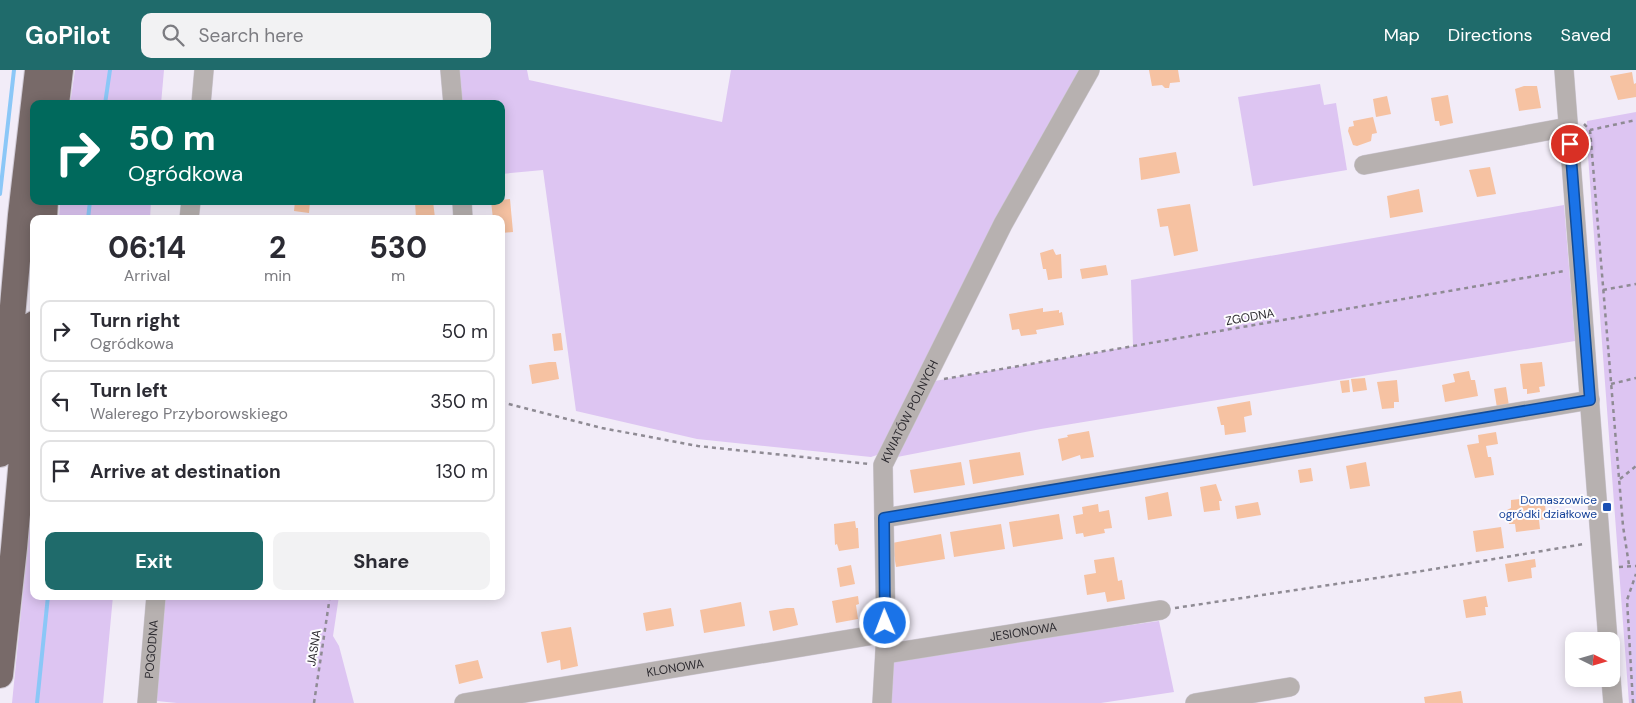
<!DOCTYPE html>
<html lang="en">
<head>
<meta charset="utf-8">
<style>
  :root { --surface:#fff; --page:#f2f2f3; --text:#2b2b33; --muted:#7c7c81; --line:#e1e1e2; --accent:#1f6b6b }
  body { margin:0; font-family:"DM Sans",sans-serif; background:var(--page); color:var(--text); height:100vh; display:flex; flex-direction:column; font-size:19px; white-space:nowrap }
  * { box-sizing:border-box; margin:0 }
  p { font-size:16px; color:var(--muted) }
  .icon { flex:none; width:28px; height:28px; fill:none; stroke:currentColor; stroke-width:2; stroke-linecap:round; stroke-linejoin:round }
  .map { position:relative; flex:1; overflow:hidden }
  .sheet { position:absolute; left:30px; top:145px; width:475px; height:385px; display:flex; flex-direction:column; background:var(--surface); border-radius:10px; box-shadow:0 2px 12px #0003 }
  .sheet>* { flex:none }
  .top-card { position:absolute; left:30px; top:30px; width:475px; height:105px; border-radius:10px; box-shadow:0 2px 12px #0003; background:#00695c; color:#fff; overflow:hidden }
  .needle { width:32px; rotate:95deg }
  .controls { position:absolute; left:1565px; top:562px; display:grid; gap:10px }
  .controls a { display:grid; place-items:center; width:55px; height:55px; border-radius:10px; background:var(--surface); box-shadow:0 2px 12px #0003; font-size:25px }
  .pin { position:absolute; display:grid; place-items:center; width:42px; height:42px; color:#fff; margin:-21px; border:2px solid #fff; border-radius:50%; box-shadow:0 1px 5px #0007 }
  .me { position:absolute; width:55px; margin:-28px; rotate:359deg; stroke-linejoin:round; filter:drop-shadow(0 0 4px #0008) }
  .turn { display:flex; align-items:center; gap:18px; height:105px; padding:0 15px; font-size:22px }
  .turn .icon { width:65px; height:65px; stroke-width:2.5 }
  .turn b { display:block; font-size:35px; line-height:42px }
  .eta { display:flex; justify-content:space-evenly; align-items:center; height:85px; text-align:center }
  .eta b { font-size:30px; font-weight:700; line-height:35px }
  .cta { display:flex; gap:10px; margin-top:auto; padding:10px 15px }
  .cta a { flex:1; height:58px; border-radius:10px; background:var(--accent); color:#fff; font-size:20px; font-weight:700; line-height:58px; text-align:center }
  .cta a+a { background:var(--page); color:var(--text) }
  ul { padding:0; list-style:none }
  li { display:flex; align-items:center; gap:15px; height:62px; margin:0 10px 8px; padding:0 5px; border:2px solid var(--line); border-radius:10px }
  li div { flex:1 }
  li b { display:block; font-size:19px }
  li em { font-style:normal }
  header { display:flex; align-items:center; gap:30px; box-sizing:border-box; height:70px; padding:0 25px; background:var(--accent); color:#fff }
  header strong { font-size:24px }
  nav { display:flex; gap:28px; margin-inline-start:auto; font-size:18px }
  .search { width:350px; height:45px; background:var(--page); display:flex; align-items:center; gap:12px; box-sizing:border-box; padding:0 18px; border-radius:10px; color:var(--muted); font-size:19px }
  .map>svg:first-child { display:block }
  .green { fill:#ddc5f2 }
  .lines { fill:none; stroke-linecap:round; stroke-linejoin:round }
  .stream { stroke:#8bc7f7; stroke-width:4 }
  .building { fill:#f6c2a2 }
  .minor-casing { stroke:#cfc9d4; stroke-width:20 }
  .highway-casing { stroke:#cfc9d4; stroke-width:28 }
  .path { stroke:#8f8b94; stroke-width:2.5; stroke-dasharray:4 4; stroke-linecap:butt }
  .minor { stroke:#b7b1b0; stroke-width:19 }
  .highway { stroke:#786a69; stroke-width:26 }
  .route-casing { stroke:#114b97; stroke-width:12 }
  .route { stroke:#1a73e8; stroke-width:9 }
  .transit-dot { fill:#1a4fb4; stroke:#fdfcfe; stroke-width:2 }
  .labels { text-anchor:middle; stroke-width:4; stroke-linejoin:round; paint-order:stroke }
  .street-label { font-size:12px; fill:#2d2b30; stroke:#fdfcfe }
  .transit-label { font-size:12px; fill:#164399; stroke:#fdfcfe; text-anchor:end }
</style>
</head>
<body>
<header>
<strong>GoPilot</strong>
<div class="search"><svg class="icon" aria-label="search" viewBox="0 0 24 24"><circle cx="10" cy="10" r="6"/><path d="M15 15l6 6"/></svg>Search here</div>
<nav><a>Map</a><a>Directions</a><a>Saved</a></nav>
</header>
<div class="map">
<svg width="1636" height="633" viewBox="0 0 1636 633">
  <rect width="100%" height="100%" fill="#f2ecf8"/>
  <path class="green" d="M75 0H164L161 34H70Z
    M450 0H527L529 10 722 52 731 0H1083L880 384 871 387 697 369 576 341 543 100 501 104V34H453Z
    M1320 14 1324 35 1336 33 1347 100 1253 116 1238 27Z
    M1636 42V633H1629L1586 59 1587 51Z
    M60 131H151L150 149H59Z
    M1564 135 1575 271 1041 359 892 388 929 312 1133 276 1131 210Z
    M34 412V526H113L103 633H12Z
    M156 526H339L333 566 339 576 354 633H177L147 630Z
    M1159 551 1174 622 1101 633H889L891 589Z"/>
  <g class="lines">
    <path class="stream" d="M105 34 110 0
      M0 124 14 0
      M88 149 90 131
      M37 633 48 526"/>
  </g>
  <path class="building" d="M1149 0H1178L1180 12 1170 13 1169 18H1165L1162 15 1152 16Z
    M1632 2 1634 14 1636 13V27L1618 30 1610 6Z
    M1524 16H1537L1541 38 1519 41 1515 19Z
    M1448 25 1453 53 1440 56 1439 51H1435L1431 28Z
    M1387 26 1391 44 1376 47 1373 29Z
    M1373 47 1377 63 1372 64 1371 71 1357 76 1353 75 1348 61 1349 57 1354 56 1353 51Z
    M1176 82 1180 103 1141 110 1139 88Z
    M1490 97 1496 124 1477 127 1469 100Z
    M1419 119 1423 142 1390 148 1387 126Z
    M510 129 513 162 501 163V149H493L491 131Z
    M295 131 310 132 309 143 294 141Z
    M415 131H433L435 148 416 149Z
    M1190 134 1198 181 1174 186 1168 156 1160 157 1157 139Z
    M1053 179 1056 185 1061 184 1062 208 1048 210 1046 199H1043L1040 183Z
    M1106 195 1108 205 1082 209 1080 199Z
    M1043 238V242L1059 240V243L1062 242 1064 255 1036 260 1037 264 1021 266 1019 259 1012 260 1009 244Z
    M561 263 563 280 554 281 552 264Z
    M549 292H556L559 309 532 314 529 295Z
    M1542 292 1545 316 1539 317 1540 322 1527 324V319H1523L1520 294Z
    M1469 301 1471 310H1475L1478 326 1445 332 1442 315 1455 312 1453 304Z
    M1365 308 1367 320 1353 322 1351 309Z
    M1349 310 1350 322 1342 323 1340 311Z
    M1397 310 1399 332H1394V338L1382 339 1377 312Z
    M1506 317 1509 336 1497 338 1494 319Z
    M1250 331 1252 345 1244 347 1246 362 1225 365 1224 355H1221L1217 337Z
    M1089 361 1094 387 1081 389 1080 385 1062 391 1058 369 1068 367 1067 365Z
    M1496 362 1498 374 1486 376 1488 387H1491L1494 405 1475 408 1467 375 1479 373 1478 365Z
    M1020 382 1024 405 973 414 969 390Z
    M961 392 965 415 914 423 910 400Z
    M1366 392 1370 416 1350 419 1346 396Z
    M1311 398 1313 411 1300 413 1298 400Z
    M1216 414 1222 431H1219L1220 440 1204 442 1200 417Z
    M1168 422 1172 446 1148 450 1145 427Z
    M1537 427 1538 434 1545 433 1546 449 1539 450 1540 459 1516 462 1515 454H1509L1507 440 1511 438V430Z
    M1258 432 1261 445 1237 449 1235 436Z
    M1098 434 1099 442 1109 440 1112 458 1104 459 1105 463 1094 465 1084 467 1083 463 1076 464 1073 446 1083 444 1082 437Z
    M1059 444 1063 469 1013 477 1009 452Z
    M855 451 856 458H858L859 478 839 481 837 474 835 475 834 454Z
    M1001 454 1005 479 954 487 950 462Z
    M1501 457 1504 478 1476 482 1473 461Z
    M941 464 945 489 896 497 892 473Z
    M1114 487 1118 511 1122 510 1125 529 1107 532 1105 522 1087 525 1084 505 1096 503 1094 490Z
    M1535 489 1536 497 1531 498 1532 508 1508 512 1505 494Z
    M851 495 855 514 840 517 837 498Z
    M858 526 859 534 856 535 858 549 836 553 832 531Z
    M1486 526 1488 537H1485L1486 545 1466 548 1463 530Z
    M741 532 745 556 704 563 700 540Z
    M671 538 674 556 646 561 643 543Z
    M787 538H794L798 555 773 561 769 541Z
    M571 557 578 596 561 600 560 590 547 593 541 562Z
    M478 590 483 608 459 614 455 595Z
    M1461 621 1463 633H1425L1424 627Z"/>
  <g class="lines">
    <g class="minor-casing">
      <g id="minor">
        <path d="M450 0 453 34"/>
        <path d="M1564 0 1608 571"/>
        <path d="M201 34 204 0"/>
        <path d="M1364 95 1568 57"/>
        <path d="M462 131 463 149"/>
        <path d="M189 149 191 131"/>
        <path d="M884 448 1590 330"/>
        <path id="s1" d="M885 584 1161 540"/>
        <path d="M1611 609 1613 633"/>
        <path id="s2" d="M147 633 156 526"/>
        <path id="s3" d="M464 633 886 563"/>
        <path id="s4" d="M882 633 886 563 883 395 1003 154 1090 0"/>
        <path d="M1195 633 1290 617"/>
      </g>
    </g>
    <g class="highway-casing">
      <path id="highway" d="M56 34 60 0
        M44 149 45 131
        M0 384 21 145 38 0
        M0 605 14 478 34 254"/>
    </g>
    <path class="path" d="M1584 54 1590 60 1636 50
      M1590 60 1623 456 1629 495
      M1603 220 1636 214
      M944 309 1564 201
      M1611 314 1636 308
      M501 332 602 358 698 376 869 394
      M1620 409 1636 396
      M1619 497 1636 496
      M1175 538 1410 503 1584 474
      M314 633 330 526
      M1633 633 1627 530 1636 504"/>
    <use href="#minor" class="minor"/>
    <use href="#highway" class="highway"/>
  </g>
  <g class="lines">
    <g class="route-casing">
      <path id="route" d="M885 553 884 448 1590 330 1570 74"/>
    </g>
    <use href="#route" class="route"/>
  </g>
  <rect class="transit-dot" x="1602" y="432" width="10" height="10" rx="2.5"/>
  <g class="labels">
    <g class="street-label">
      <text transform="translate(1250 247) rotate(-10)" y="4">ZGODNA</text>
      <text dy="4" stroke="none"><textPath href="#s4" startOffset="298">KWIATÓW POLNYCH</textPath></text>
      <text dy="4" stroke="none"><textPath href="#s1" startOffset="140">JESIONOWA</textPath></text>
      <text transform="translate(314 578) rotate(-81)" y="4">JASNA</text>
      <text dy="4" stroke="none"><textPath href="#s2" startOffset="54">POGODNA</textPath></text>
      <text dy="4" stroke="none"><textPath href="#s3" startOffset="214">KLONOWA</textPath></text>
    </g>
    <g class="transit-label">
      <text x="1597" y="434">Domaszowice<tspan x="1597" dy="14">ogródki działkowe</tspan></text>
    </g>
  </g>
</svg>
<div class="controls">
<a><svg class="needle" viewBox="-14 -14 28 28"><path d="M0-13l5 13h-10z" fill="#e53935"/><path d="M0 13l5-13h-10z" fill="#7c7c81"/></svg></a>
</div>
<div class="pin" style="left:1570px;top:74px;background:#d93025"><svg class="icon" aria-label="arrive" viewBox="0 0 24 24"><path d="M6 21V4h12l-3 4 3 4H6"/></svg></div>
<svg class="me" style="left:885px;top:553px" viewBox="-20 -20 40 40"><circle r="17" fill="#1a73e8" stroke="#fff" stroke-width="3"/><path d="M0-11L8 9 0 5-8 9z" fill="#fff"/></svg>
<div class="top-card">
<div class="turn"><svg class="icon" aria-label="right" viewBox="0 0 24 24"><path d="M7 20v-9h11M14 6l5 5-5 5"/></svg><div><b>50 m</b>Ogródkowa</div></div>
</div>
<section class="sheet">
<div class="eta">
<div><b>06:14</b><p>Arrival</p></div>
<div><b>2</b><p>min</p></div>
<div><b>530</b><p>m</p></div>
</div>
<ul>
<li><svg class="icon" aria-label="right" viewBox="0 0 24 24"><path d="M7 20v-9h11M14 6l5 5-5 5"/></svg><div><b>Turn right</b><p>Ogródkowa</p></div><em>50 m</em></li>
<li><svg class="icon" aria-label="left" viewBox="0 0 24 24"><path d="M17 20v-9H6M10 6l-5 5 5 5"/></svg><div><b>Turn left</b><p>Walerego Przyborowskiego</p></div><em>350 m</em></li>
<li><svg class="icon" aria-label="arrive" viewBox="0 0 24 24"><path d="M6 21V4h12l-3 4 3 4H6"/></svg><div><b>Arrive at destination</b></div><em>130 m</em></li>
</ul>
<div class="cta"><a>Exit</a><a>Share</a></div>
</section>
</div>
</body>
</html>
